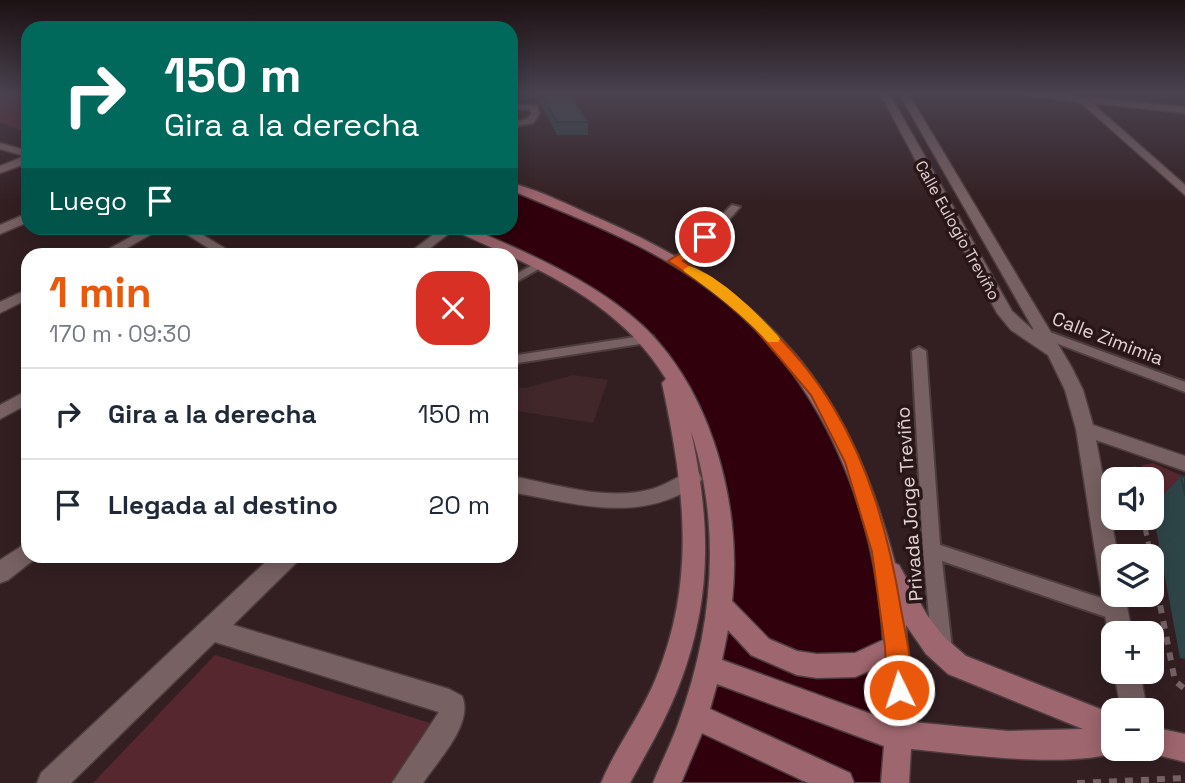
<!DOCTYPE html>
<html lang="es">
<head>
<meta charset="utf-8">
<style>
  :root { --surface:#fff; --page:#f2f2f3; --text:#1f2937; --muted:#747a83; --line:#e0e1e3; --accent:#ea580c }
  body { margin:0; font-family:"Space Grotesk",sans-serif; background:var(--page); color:var(--text); height:100vh; display:flex; flex-direction:column; font-size:26px; white-space:nowrap }
  * { box-sizing:border-box; margin:0 }
  p { font-size:23px; color:var(--muted) }
  .icon { flex:none; width:38px; height:38px; fill:none; stroke:currentColor; stroke-width:2; stroke-linecap:round; stroke-linejoin:round }
  .map { position:relative; flex:1; overflow:hidden }
  .panel { position:absolute; left:21px; top:248px; width:497px; height:315px; display:flex; flex-direction:column; background:var(--surface); border-radius:21px; box-shadow:0 4px 18px #0003 }
  .panel>* { flex:none }
  .guide { position:absolute; left:21px; top:21px; width:497px; height:214px; border-radius:21px; box-shadow:0 4px 18px #0003; background:#00695c; color:#fff; overflow:hidden }
  .controls { position:absolute; left:1101px; top:467px; display:grid; gap:14px }
  .controls a { display:grid; place-items:center; width:63px; height:63px; border-radius:14px; background:var(--surface); box-shadow:0 4px 18px #0003; font-size:35px }
  .pin { position:absolute; display:grid; place-items:center; width:60px; height:60px; color:#fff; margin:-30px; border:4px solid #fff; border-radius:50%; box-shadow:0 2px 7px #0007 }
  .me { position:absolute; width:77px; margin:-38px; rotate:356deg; stroke-linejoin:round; filter:drop-shadow(0 0 5px #0008) }
  .turn { display:flex; align-items:center; gap:24px; height:147px; padding:0 28px; font-size:32px }
  .turn .icon { width:91px; height:91px; stroke-width:2.5 }
  .turn b { display:block; font-size:49px; line-height:60px }
  .then { display:flex; align-items:center; height:66px; padding:0 28px; background:#0003; gap:14px; font-size:26px }
  .round { display:grid; place-items:center; flex:none; width:74px; height:74px; border-radius:21px; background:var(--page) }
  .head { display:flex; align-items:center; justify-content:space-between; height:119px; padding:0 28px }
  h1 { font-size:42px; font-weight:600; line-height:52px; color:var(--accent) }
  ul { padding:0; list-style:none }
  li { display:flex; align-items:center; gap:21px; height:91px; padding:0 28px; border-top:2px solid var(--line) }
  li div { flex:1 }
  li b { display:block; font-size:26px }
  li em { font-style:normal }
  .map>svg:first-child { display:block }
  .built { fill:#41272a }
  .green { fill:#57272f }
  .water { fill:#30010c; stroke:#654048; stroke-width:2 }
  .lines { fill:none; stroke-linecap:round; stroke-linejoin:round }
  .lane-casing { stroke:#4d3d3f; stroke-width:4 }
  .street-casing { stroke:#4d3d3f; stroke-width:3 }
  .secondary-casing { stroke:#4d3d3f; stroke-width:3 }
  .path-far1 { stroke:#746265; stroke-width:5; stroke-dasharray:6 6; stroke-linecap:butt }
  .path { stroke:#746265; stroke-width:6; stroke-dasharray:8 8; stroke-linecap:butt }
  .lane { fill:#786163; fill-rule:evenodd }
  .street { fill:#786163; fill-rule:evenodd }
  .secondary { fill:#9e666e; fill-rule:evenodd }
  .wall { fill:#2e4547 }
  .building { fill:#365052; stroke:#263839; stroke-width:2 }
  .route { fill:#ea580c; stroke:#983908; stroke-width:2 }
  .slow { fill:#f59e0b }
  .labels { text-anchor:middle; stroke-width:7; stroke-linejoin:round; paint-order:stroke }
  .far-street-label { font-size:16px; fill:#e0d2d3; stroke:#291618 }
  .street-label { font-size:19px; fill:#e0d2d3; stroke:#291618 }
</style>
</head>
<body>
<div class="map">
<svg width="1185" height="783" viewBox="0 0 1185 783">
  <rect width="100%" height="100%" fill="#331f22"/>
  <path class="built" d="M573 375 608 380 593 423 511 410V386L526 388Z"/>
  <path class="green" d="M0 93H28V134L0 122Z
    M1153 463 1185 477V512L1152 501V480L1146 479 1142 465Z
    M215 655 433 724 393 783H93Z"/>
  <path class="water" d="M511 186 675 261 755 320 818 393 882 552 889 783H665L709 668 714 468 648 339 538 265 460 228H511Z"/>
  <g class="lines">
    <g class="lane-casing">
      <path id="lane" d="M511 104 537 106 539 114 533 123 511 127V123L527 119 531 114V110L511 108Z
        M732 205 740 207C727 222 690 265 671 263V259L686 250Z
        M538 262 542 263V267L511 285V277Z
        M1036 327 1185 382V392L1032 334 1030 331Z
        M648 335 653 336 654 339 653 342 511 364V356Z
        M919 347 926 351 940 545 1122 605 1124 611 1122 617 1115 620 942 561 952 649 949 656 942 659 935 656 932 649 923 550 912 351Z"/>
    </g>
    <g class="street-casing">
      <path id="street" d="M880 93H889L1012 311 1035 332 899 93H908L1071 366 1083 390 1093 425 1185 456V471L1096 440 1118 556H1113V595H1125L1132 634H1113V643L1108 634 1076 429 1065 390 1048 355 1011 330 997 313Z
        M1015 93H1047L1185 107V113L1092 103 1185 185V195L1080 102Z
        M0 143 28 151V163L0 173V166L25 156 0 149Z
        M28 213V222L0 234V225Z
        M147 228H162L113 256H96Z
        M177 228H191L238 256H221Z
        M442 228H456L420 256H405Z
        M28 289V299L0 313V302Z
        M28 390V404L0 419V405Z
        M692 471 699 473 702 479C698 487 689 490 681 494 626 521 568 502 511 492V476C555 484 608 502 652 489 666 485 678 476 692 471Z
        M28 542V556L36 558 8 580 0 583V560Z
        M272 556H299L296 563 233 625 449 689 462 696C474 724 438 760 423 783H392L439 712 215 642 71 783H37L41 773Z
        M1114 672H1140L1147 710H1121Z"/>
    </g>
    <g class="secondary-casing">
      <path id="secondary" d="M511 183C543 191 574 208 605 221 771 294 849 388 895 563L899 565 927 615 944 637 966 656 1113 714V749L1123 750C1073 770 965 754 911 749L909 783H881L884 746 717 684 710 709 850 773 854 783H808L702 733 681 783H653C661 763 671 744 678 724 713 628 722 529 691 431 710 520 713 596 680 683 667 718 648 750 630 783H601C616 747 641 715 656 678 697 578 684 486 662 383L666 379C617 299 536 268 455 231L454 228H470C525 252 582 276 629 314 709 377 743 503 732 601L769 639 797 651 817 654 855 653 883 640C875 506 820 371 710 290 651 245 579 219 511 190ZM906 625 926 654 948 674 1083 729 1008 731 912 722ZM728 630 751 655 797 675 817 678 855 677 885 664V719L722 660Z
        M1152 727 1185 734V762L1142 751 1152 749Z"/>
    </g>
    <path class="path-far1" d="M1133 467 1135 480
      M1143 518 1151 556
      M1152 562 1155 576"/>
    <path class="path" d="M1154 574 1175 681 1185 689
      M1077 783 1185 778"/>
    <use href="#lane" class="lane"/>
    <use href="#street" class="street"/>
    <use href="#secondary" class="secondary"/>
  </g>
  <path class="wall" d="M540 93 588 122V135H557L541 104Z
    M1181 476 1185 477V659L1180 658 1152 507Z"/>
  <path class="building" d="M541 93H569L588 122H557Z
    M1181 476 1185 477V495Z"/>
  <linearGradient id="sky" x2="0" y2="1"><stop stop-color="#1c1113"/><stop offset="0.46" stop-color="#4a424f"/><stop offset="1" stop-color="#4a424f" stop-opacity="0"/></linearGradient>
  <rect width="1185" height="203" fill="url(#sky)"/>
  <path class="route" d="M701 235 711 237 695 255 683 261C821 347 875 452 901 609 905 633 917 677 908 699L899 702 891 699 887 690 885 647 872 552 845 462 811 395 750 323 712 290 668 261 686 250Z"/>
  <path class="slow" d="M689 266C719 275 757 313 778 336L780 339 778 342H768C743 315 715 293 685 272L683 270Z"/>
  <g class="labels">
    <g class="far-street-label">
      <text transform="translate(958 230) rotate(61)" y="6">Calle Eulogio Treviño</text>
    </g>
    <g class="street-label">
      <text transform="translate(1108 338) rotate(21)" y="7">Calle Zimimia</text>
      <text transform="translate(909 504) rotate(-94)" y="7">Privada Jorge Treviño</text>
    </g>
  </g>
</svg>
<div class="controls">
<a><svg class="icon" aria-label="sound" viewBox="0 0 24 24"><path d="M4 9h4l5-4v14l-5-4H4zM17 9q2 3 0 6"/></svg></a>
<a><svg class="icon" aria-label="layers" viewBox="0 0 24 24"><path d="M12 4l9 5-9 5-9-5zM3 14l9 5 9-5"/></svg></a>
<a>+</a>
<a>−</a>
</div>
<div class="pin" style="left:705px;top:237px;background:#d93025"><svg class="icon" aria-label="arrive" viewBox="0 0 24 24"><path d="M6 21V4h12l-3 4 3 4H6"/></svg></div>
<svg class="me" style="left:899px;top:690px" viewBox="-20 -20 40 40"><circle r="17" fill="#ea580c" stroke="#fff" stroke-width="3"/><path d="M0-11L8 9 0 5-8 9z" fill="#fff"/></svg>
<div class="guide">
<div class="turn"><svg class="icon" aria-label="right" viewBox="0 0 24 24"><path d="M7 20v-9h11M14 6l5 5-5 5"/></svg><div><b>150 m</b>Gira a la derecha</div></div>
<div class="then">Luego<svg class="icon" aria-label="arrive" viewBox="0 0 24 24"><path d="M6 21V4h12l-3 4 3 4H6"/></svg></div>
</div>
<section class="panel">
<div class="head"><div><h1>1 min</h1><p>170 m · 09:30</p></div><a class="round" style="background:#d93025;color:#fff"><svg class="icon" aria-label="close" viewBox="0 0 24 24"><path d="M6 6l12 12M18 6L6 18"/></svg></a></div>
<ul>
<li><svg class="icon" aria-label="right" viewBox="0 0 24 24"><path d="M7 20v-9h11M14 6l5 5-5 5"/></svg><div><b>Gira a la derecha</b></div><em>150 m</em></li>
<li><svg class="icon" aria-label="arrive" viewBox="0 0 24 24"><path d="M6 21V4h12l-3 4 3 4H6"/></svg><div><b>Llegada al destino</b></div><em>20 m</em></li>
</ul>
</section>
</div>
</body>
</html>
